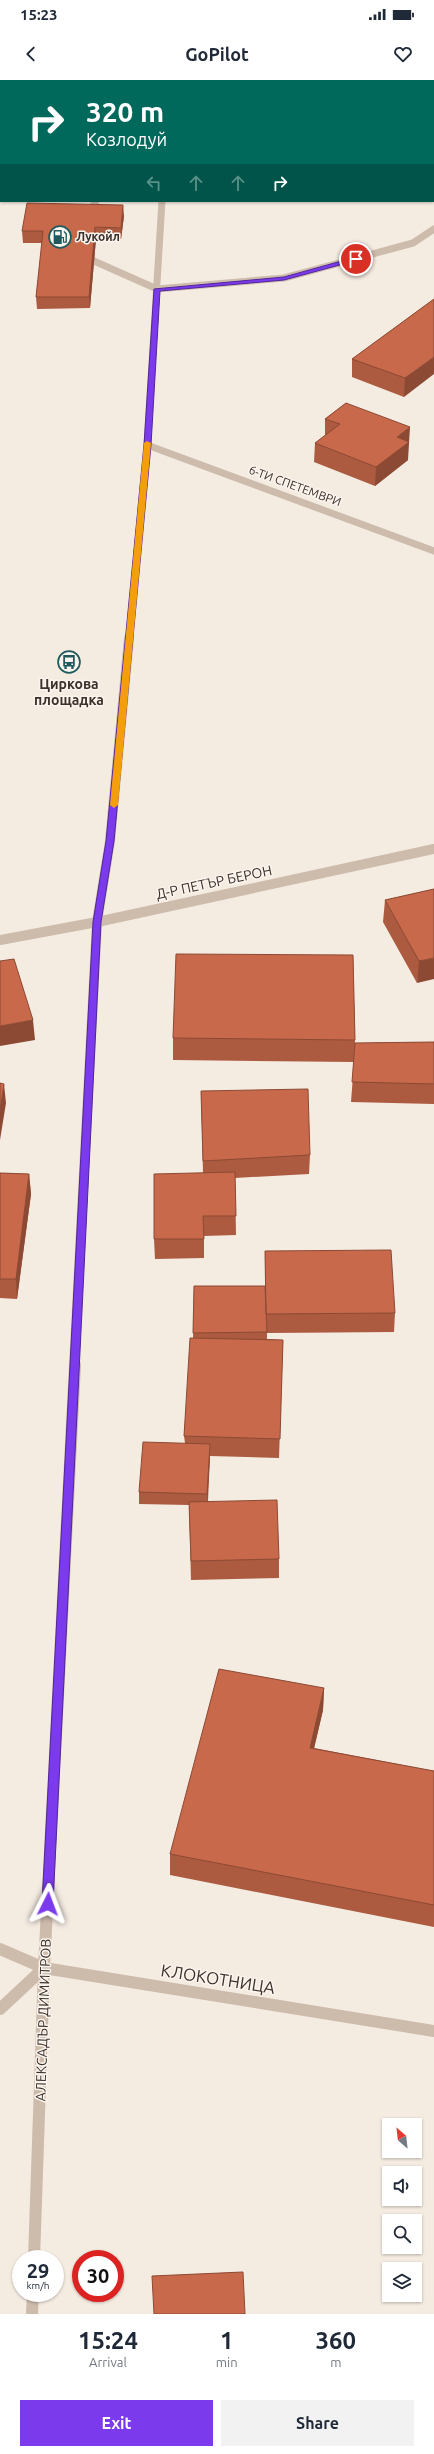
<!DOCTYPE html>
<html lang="en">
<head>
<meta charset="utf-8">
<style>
  :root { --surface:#fff; --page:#f2f2f3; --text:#1f2937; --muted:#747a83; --accent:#7c3aed }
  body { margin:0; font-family:Ubuntu,sans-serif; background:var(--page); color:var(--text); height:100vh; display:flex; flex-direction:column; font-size:15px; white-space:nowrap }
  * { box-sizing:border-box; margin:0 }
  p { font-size:13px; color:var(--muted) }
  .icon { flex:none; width:22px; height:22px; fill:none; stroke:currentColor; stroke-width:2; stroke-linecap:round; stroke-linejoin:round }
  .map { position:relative; height:2234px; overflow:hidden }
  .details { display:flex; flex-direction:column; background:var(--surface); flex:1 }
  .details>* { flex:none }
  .hud { position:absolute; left:0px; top:0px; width:434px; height:122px; box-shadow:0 1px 3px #0004; background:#00695c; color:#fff; overflow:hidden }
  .needle { width:26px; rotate:332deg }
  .tools { position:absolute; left:382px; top:2038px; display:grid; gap:8px }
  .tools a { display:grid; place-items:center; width:40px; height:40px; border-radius:0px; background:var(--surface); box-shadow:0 1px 3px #0004; font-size:20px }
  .speed { position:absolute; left:12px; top:2170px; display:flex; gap:8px; font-size:20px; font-weight:700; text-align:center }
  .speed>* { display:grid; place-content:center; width:52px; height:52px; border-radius:50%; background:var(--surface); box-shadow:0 1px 3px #0004; line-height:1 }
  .speed small { font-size:10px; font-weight:400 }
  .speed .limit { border:6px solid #d22; background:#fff; color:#111 }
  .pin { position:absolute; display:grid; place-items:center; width:34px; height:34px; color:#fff; margin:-17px; border:2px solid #fff; border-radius:50%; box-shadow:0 1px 4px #0007 }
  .me { position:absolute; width:44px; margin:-22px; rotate:3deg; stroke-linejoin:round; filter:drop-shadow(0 0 3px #0008) }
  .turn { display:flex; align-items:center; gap:14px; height:84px; padding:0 20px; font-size:18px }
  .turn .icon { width:52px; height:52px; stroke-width:2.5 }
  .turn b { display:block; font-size:28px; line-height:34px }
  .lanes { display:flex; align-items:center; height:38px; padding:0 20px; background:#0003; justify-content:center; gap:20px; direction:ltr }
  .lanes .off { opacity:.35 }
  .eta { display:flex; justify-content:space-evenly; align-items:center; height:68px; text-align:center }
  .eta b { font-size:24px; font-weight:700; line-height:28px }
  .cta { display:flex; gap:8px; margin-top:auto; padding:8px 20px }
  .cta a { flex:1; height:46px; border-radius:0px; background:var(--accent); color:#fff; font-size:16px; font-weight:700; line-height:46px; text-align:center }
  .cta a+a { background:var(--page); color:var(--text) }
  .status { display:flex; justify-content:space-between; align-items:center; height:28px; padding:0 20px; background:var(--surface); direction:ltr }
  .status svg { height:11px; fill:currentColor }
  header { display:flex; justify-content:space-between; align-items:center; height:52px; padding:0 20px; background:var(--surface); font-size:18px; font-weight:700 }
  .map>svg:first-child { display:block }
  .water { fill:#7fb0b2 }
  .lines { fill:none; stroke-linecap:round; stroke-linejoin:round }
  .minor-far2 { stroke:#cdbbac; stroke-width:7 }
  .minor-far1 { stroke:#cdbbac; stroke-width:10 }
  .minor { stroke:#cdbbac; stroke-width:12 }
  .wall { fill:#ac5a40 }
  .shaded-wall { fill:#8c4a34 }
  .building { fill:#c8694b; stroke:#8c4a34 }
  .route { fill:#7c3aed; stroke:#51269a }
  .slow { fill:#f59e0b }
  .labels { text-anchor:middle; stroke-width:3; stroke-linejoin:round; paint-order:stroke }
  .far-poi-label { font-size:12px; font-weight:bold; fill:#3b302b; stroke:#fbf5ee; text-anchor:start }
  .far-street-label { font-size:12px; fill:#3b302b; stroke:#fbf5ee }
  .poi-label { font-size:14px; font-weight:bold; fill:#3b302b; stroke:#fbf5ee }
  .street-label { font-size:14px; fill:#3b302b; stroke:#fbf5ee }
  .near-street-label { font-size:17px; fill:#3b302b; stroke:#fbf5ee }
</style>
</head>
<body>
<div class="status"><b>15:23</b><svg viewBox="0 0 49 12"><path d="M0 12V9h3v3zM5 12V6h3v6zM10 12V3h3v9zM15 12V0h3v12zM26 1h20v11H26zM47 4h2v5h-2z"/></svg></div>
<header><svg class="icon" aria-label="back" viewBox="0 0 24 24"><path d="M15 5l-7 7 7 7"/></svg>GoPilot<svg class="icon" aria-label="heart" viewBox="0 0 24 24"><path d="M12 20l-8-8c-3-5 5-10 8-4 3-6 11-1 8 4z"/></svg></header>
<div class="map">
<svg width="434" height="2234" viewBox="0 0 434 2234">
  <rect width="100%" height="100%" fill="#f4ebe1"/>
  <path class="water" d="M295 0H434V94L433 1Z"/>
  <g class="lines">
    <path class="minor-far2" d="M87 135 96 121
      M85 174V177L157 209 284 198 413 163 434 149
      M147 365 434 471
      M129 559 147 365 162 121"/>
    <path class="minor-far1" d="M0 860 97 842 434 769
      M74 1286 97 842 110 761 129 558"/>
    <path class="minor" d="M0 1869 44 1888 434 1951
      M0 1929 44 1888
      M34 2179 44 1888 75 1285
      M32 2234 33 2213"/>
  </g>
  <path class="wall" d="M124 136 121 159H96L90 228 37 229 36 217 42 163H23L22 151Z
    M434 219 404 317 352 297V279Z
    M346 323 408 380 375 406 314 382 315 363 325 356V339Z
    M434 809 417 903 383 842 385 820Z
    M353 875 355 963 434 962V1024L351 1022 354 982 173 980V958Z
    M201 1011 310 1075 309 1094 235 1098 236 1155 204 1156V1178L155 1179 154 1159 203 1093Z
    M0 1093 29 1094 31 1114 17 1219 0 1218Z
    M265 1171 395 1233 394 1252 267 1253V1259L283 1260 279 1378 210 1376 208 1421 279 1479V1498L191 1500 189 1425 139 1424V1412L185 1363 184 1356 193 1258 194 1206H265Z
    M324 1608 323 1630 314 1668 434 1691V1847L170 1795V1774Z"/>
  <path class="shaded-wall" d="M123 125 124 136 121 159V148Z
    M95 147 96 159 90 228 89 217Z
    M434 277V294L404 317 405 298Z
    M410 347 408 380 375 406 376 387 397 357Z
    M434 878V899L417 903 419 881Z
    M33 940 35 960 0 966V946Z
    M4 1004 6 1023 0 1060V1031Z
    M29 1094 31 1114 17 1219 16 1199Z
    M210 1364V1376L207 1426V1414Z
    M324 1608 323 1630 309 1690 310 1668Z"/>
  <path class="building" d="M27 123 123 125 121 148 95 147 89 217H36L43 151H22Z
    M434 219V277L405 298 352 279Z
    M346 323 410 347 397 357 409 362 376 387 315 363 340 344 325 339Z
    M434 809V878L419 881 385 820Z
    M176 874 353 875 355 960 173 958Z
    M14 879 33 940 0 946V881Z
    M434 962V1004L352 1002 355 963Z
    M0 1003 4 1004 0 1031Z
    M308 1009 310 1075 203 1081 201 1011Z
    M235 1092 236 1136H203L204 1159H154V1094Z
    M0 1093 29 1094 16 1199H0Z
    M391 1170 395 1233 266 1234 265 1171Z
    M194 1206H265L267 1252 193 1253Z
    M190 1258 283 1260 280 1359 184 1356Z
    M143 1362 210 1364 207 1414 139 1412Z
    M277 1420 279 1479 191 1481 189 1422Z
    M219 1589 324 1608 310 1668 434 1691V1825L170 1774Z
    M243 2192 245 2234H154L152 2196Z"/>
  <path class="route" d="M356 177 358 180 284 200 160 211 151 365 114 761 101 842 53 1824 48 1830 42 1824 93 842 106 761 144 365 154 209 284 197Z"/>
  <path class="slow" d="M147 361 151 363 118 725 114 728 110 725 144 363Z"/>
  <defs>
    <g id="fuel-ring" transform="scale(1.15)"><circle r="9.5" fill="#fbf5ee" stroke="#1f5a5e" stroke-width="1.5"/><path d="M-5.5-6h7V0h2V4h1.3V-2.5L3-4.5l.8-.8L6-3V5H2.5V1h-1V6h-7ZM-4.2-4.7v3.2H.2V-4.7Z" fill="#1f5a5e"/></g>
    <g id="bus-ring" transform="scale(1.15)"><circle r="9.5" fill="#fbf5ee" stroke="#1f5a5e" stroke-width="1.5"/><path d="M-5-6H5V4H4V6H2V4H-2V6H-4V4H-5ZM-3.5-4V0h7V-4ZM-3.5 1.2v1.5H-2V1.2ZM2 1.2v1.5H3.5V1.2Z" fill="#1f5a5e"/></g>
  </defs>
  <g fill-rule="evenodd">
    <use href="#fuel-ring" x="60" y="157"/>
    <use href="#bus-ring" x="69" y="582"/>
  </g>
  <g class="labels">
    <g class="far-poi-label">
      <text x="76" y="161">Лукойл</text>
    </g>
    <g class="far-street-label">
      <text transform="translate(295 406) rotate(20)" y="4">6-ТИ СПЕТЕМВРИ</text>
    </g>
    <g class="poi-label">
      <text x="69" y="609">Циркова<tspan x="69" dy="16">площадка</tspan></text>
    </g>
    <g class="street-label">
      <text transform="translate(214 802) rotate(-12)" y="5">Д-Р ПЕТЪР БЕРОН</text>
      <text transform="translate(43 1940) rotate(-88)" y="5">АЛЕКСАДЪР ДИМИТРОВ</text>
    </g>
    <g class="near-street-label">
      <text transform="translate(218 1899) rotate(9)" y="6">КЛОКОТНИЦА</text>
    </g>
  </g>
</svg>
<div class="tools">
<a><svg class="needle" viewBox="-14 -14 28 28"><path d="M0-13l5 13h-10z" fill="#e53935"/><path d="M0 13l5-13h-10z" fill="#747a83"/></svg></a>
<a><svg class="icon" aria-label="sound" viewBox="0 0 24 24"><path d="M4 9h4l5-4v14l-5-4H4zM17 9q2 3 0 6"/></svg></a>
<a><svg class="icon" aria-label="search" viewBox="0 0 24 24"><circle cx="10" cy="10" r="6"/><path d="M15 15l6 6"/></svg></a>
<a><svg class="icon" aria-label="layers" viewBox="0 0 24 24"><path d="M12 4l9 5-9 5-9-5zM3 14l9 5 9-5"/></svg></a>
</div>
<div class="speed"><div>29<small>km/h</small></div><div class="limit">30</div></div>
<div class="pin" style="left:356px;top:179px;background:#d93025"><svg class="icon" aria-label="arrive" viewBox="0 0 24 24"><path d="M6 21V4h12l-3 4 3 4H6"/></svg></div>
<svg class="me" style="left:48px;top:1824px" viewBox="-20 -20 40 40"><path d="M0-17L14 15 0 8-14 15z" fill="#7c3aed" stroke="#fff" stroke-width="4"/></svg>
<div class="hud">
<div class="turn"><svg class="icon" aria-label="right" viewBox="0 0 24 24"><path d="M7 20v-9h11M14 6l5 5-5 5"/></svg><div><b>320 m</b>Козлодуй</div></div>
<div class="lanes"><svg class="icon off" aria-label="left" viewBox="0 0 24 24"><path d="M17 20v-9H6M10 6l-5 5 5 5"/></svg><svg class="icon off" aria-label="ahead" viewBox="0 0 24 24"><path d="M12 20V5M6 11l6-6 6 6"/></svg><svg class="icon off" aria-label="ahead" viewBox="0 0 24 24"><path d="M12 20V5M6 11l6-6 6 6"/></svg><svg class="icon" aria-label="right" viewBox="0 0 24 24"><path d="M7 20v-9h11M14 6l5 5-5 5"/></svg></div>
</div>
</div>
<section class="details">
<div class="eta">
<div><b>15:24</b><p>Arrival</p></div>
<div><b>1</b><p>min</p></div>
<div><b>360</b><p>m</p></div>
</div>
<div class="cta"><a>Exit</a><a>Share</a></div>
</section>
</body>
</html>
